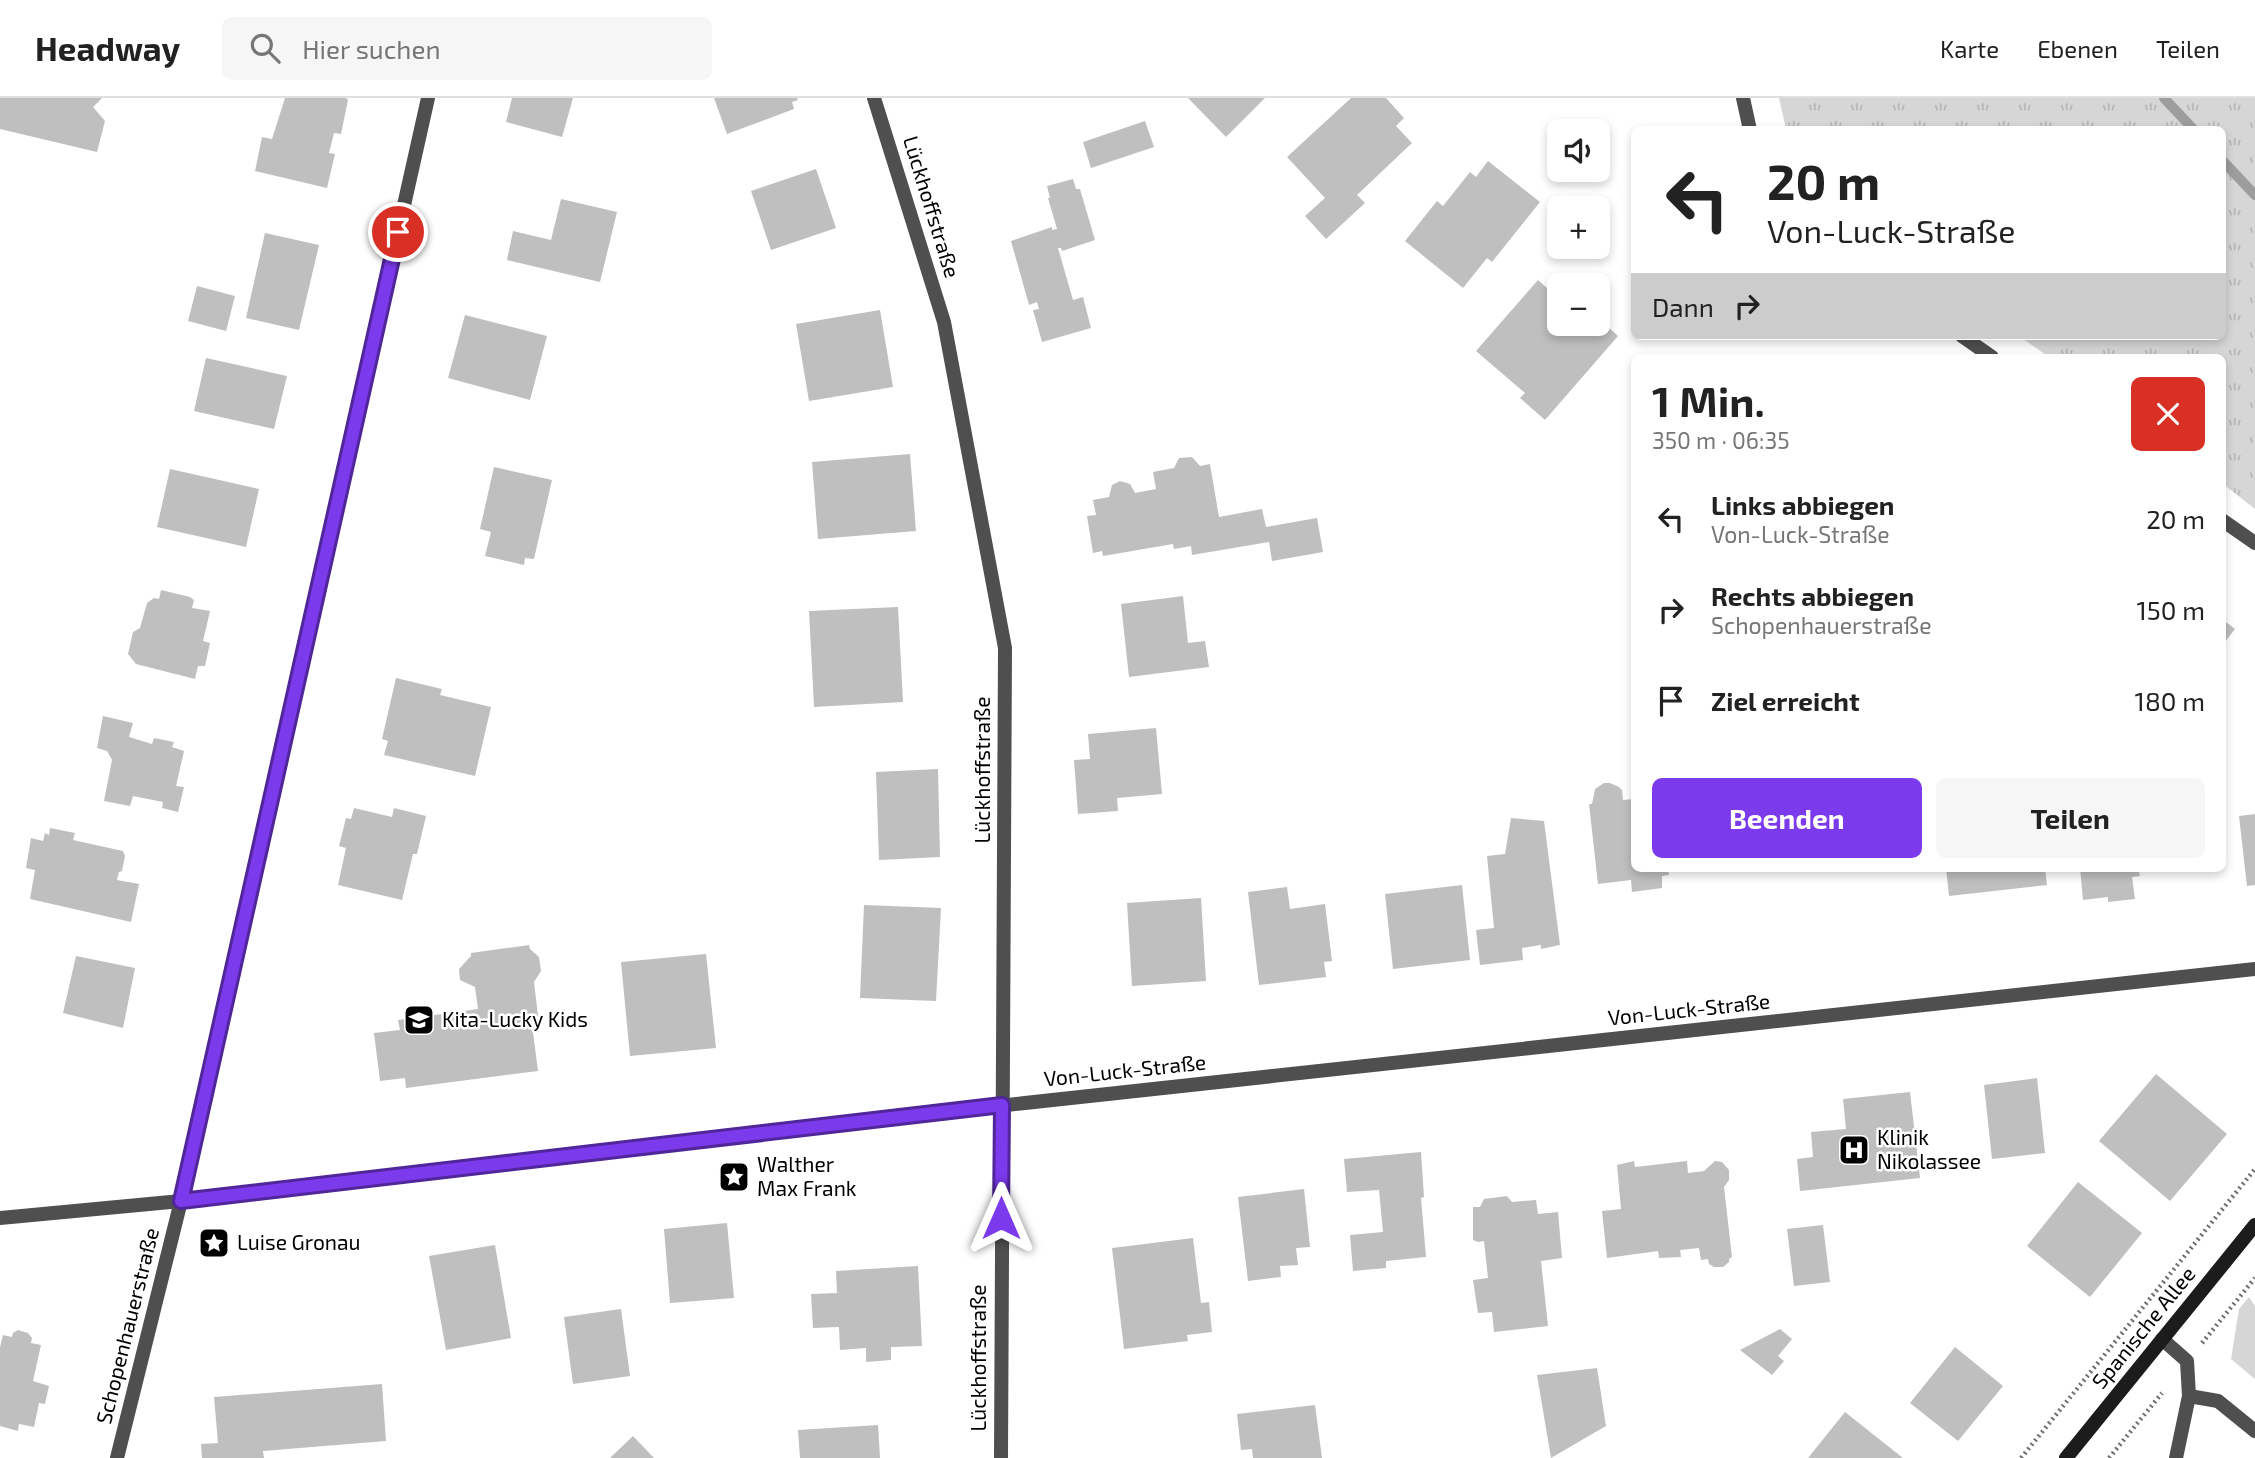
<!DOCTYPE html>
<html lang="de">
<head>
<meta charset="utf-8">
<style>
  :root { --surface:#fff; --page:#f6f6f6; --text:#222; --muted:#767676; --line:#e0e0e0; --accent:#7c3aed }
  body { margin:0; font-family:"Exo 2",sans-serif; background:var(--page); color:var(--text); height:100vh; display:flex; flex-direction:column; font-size:26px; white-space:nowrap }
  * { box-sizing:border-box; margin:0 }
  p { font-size:23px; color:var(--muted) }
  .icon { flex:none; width:38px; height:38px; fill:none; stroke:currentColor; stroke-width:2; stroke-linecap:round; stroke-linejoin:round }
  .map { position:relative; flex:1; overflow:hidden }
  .sheet { position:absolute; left:1631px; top:256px; width:595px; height:518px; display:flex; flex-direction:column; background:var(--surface); border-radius:10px; box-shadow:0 4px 10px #0003 }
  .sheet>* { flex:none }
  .guide { position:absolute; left:1631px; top:28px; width:595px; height:214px; border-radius:10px; box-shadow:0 4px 10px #0003; background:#fff; color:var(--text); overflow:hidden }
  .tools { position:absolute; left:1547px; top:21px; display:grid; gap:14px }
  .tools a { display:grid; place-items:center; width:63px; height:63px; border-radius:10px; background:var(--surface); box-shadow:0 4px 10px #0003; font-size:35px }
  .pin { position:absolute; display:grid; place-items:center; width:60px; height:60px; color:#fff; margin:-30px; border:4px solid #fff; border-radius:50%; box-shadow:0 2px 7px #0007 }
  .me { position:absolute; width:77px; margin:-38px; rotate:0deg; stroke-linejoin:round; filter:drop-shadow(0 0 5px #0008) }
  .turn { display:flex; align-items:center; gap:24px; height:147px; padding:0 21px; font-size:32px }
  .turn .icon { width:91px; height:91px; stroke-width:2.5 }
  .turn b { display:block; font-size:49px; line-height:60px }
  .then { display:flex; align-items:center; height:66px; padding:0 21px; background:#0003; gap:14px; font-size:26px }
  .round { display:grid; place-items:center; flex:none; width:74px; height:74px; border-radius:10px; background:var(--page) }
  .overview { display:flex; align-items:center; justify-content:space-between; height:119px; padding:0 21px }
  h1 { font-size:42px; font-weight:700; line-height:52px }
  .button { display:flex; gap:14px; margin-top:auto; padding:14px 21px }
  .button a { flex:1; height:80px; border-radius:10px; background:var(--accent); color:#fff; font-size:28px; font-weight:700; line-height:80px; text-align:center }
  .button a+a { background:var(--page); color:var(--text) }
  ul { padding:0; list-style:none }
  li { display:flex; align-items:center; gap:21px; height:91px; padding:0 21px }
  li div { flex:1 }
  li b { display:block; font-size:26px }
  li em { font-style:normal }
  header { display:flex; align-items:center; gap:42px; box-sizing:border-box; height:98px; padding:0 35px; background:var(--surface); border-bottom:2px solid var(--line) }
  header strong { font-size:33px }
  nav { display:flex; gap:38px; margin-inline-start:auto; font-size:24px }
  .search { width:490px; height:63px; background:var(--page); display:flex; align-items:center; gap:18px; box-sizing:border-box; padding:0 24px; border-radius:10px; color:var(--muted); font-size:26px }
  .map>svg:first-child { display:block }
  .grass { fill:#d6d6d6 }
  .park { fill:url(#park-tufts) }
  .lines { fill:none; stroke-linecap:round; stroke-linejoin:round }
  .stream { stroke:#9d9d9d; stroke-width:10 }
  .building { fill:#bfbfbf }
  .path { stroke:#717171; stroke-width:4.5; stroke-dasharray:2 3.5; stroke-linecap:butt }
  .street { stroke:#4f4f4f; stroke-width:14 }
  .secondary { stroke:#1c1c1c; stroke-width:14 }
  .route-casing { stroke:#51269a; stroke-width:18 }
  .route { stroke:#7c3aed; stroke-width:12 }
  .labels { text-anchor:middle; stroke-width:5; stroke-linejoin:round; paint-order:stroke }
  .street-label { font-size:21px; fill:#000; stroke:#fff }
  .poi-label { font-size:21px; fill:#000; stroke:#fff; text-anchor:start }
</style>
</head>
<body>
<header>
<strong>Headway</strong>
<div class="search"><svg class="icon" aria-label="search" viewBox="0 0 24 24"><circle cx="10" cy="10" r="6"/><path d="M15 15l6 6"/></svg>Hier suchen</div>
<nav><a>Karte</a><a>Ebenen</a><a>Teilen</a></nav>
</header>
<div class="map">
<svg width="2255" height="1360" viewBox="0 0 2255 1360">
  <defs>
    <pattern id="park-tufts" width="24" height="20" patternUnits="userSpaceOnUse" patternTransform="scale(1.75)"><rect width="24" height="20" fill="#d6d6d6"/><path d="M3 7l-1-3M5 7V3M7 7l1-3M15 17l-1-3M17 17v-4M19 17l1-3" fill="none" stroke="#b6b6b6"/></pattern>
  </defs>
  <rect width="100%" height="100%" fill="#fff"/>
  <path class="grass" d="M2249 1199 2255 1208V1281L2231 1261 2239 1211Z"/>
  <path class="park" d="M1779 0H2255V411L2223 386 2222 259H2049L2019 238H2222V32L1786 31Z"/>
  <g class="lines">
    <path class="stream" d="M2164 0 2194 32
      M2222 62 2255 97"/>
  </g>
  <path class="building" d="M0 0H102L93 9 105 23 97 54 0 31Z
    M285 0H346L348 2 341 36 334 35 329 55 335 56 327 90 255 73 262 39 272 41Z
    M512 0H573L562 39 506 24Z
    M714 0H797L798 2 792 4 794 11 727 36Z
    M1188 0H1265L1226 39Z
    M1351 0H1386L1404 20 1396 28 1412 45 1357 97 1365 105 1326 141 1305 118 1325 100 1287 59Z
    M1145 23 1154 49 1091 70 1083 44Z
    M1488 63 1540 104 1492 164 1487 160 1463 190 1405 143 1437 103 1443 108 1470 74 1476 79Z
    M816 71 836 130 771 152 751 93Z
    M1073 81 1076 91H1080L1095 142 1062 153 1061 150H1058L1073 202 1083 199 1091 230 1042 244 1033 212 1039 211 1037 204 1029 207 1011 143 1052 129V132L1057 131 1048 100H1050L1047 88Z
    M561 101 617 114 600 184 507 162 513 133 551 142Z
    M265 135 319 147 299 232 246 220Z
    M1538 182 1559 201V226H1598V220L1618 238 1545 322 1520 300 1525 295 1476 253Z
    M197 188 235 198 226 233 188 223Z
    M880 212 893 289 809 303 796 226Z
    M465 217 547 238 530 302 448 280Z
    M206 260 287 278 274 331 194 313Z
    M910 356 916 433 818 441 812 364Z
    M1192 359 1200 368 1210 366 1219 419 1262 411 1266 429 1317 420 1323 454 1272 463 1269 444 1192 457 1191 448 1174 451 1173 446 1103 458 1102 453 1093 455 1087 418 1096 417 1093 402 1109 399 1112 387 1120 383 1130 386 1135 395 1156 391 1153 374 1174 370 1179 360Z
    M494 369 552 382 534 461 525 460 524 467 485 458 491 434 480 431Z
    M170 371 259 391 246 449 157 429Z
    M161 492 190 499 194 502 192 510 210 513 203 543 210 545 205 568H198L195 581 136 566 128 556 133 534 140 530 147 505 154 500 159 501Z
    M1183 498 1188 545 1205 543 1209 569 1129 579 1121 506Z
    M898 509 903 604 814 609 809 513Z
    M2222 521 2235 531 2222 548Z
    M396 580 442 591 440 597 491 609 475 678 384 657 388 643 382 641Z
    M103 618 133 625 129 639 152 646 154 640 174 644 172 649 184 653 176 688 184 689 178 714 162 710 163 704 133 698 130 708 104 703 112 662 107 653 97 650Z
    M1156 630 1162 696 1117 700 1118 713 1078 716 1074 662 1090 661 1088 636Z
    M938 671 940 759 879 762 876 674Z
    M1604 685H1610L1619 689 1622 692 1623 702 1634 701V770H1668L1669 777 1662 778V790L1632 794 1631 782 1598 786 1589 706H1592L1595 691Z
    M354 710 392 719 394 710 426 718 417 756H413L402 802 338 787 346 750 339 748 346 720 351 721Z
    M2255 716V787L2247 788 2239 718Z
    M1511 720 1544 723 1560 847 1541 851V847L1522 850 1523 862 1480 867 1476 832 1494 830 1487 758 1505 756Z
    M50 730 75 735 73 742 123 753 125 758 122 773 119 774 117 782 139 786 131 824 30 801 35 772 26 770 31 740 43 743 45 735 49 737Z
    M1946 770H2045L2047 787 1949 798Z
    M2080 770H2138L2140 778 2132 779 2135 801 2108 804V799L2083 802Z
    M1462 787 1470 862 1393 871 1385 796Z
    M1287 789 1290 811 1325 806 1332 863 1324 864 1326 879 1259 887 1248 794Z
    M1201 800 1206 883 1132 888 1127 805Z
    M864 807 941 810 936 903 860 900Z
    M529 847 530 851 539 859 541 873 534 884 538 918 531 919 538 973 406 990 405 980 380 983 374 935 400 932 398 922 478 911 475 889 460 882 459 871 471 858V855Z
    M706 856 716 950 630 958 621 864Z
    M76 858 135 870 123 930 63 915Z
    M2156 976 2227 1036 2170 1103 2099 1043Z
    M2037 980 2045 1055 1992 1061 1984 987Z
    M1910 994 1920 1080 1800 1093 1797 1061 1813 1059 1811 1034 1846 1031 1843 1001Z
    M1421 1054 1424 1099 1421 1100 1426 1159 1386 1163V1170L1353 1173 1350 1137 1383 1134 1379 1092 1347 1094 1344 1061Z
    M1634 1063 1635 1069 1687 1063 1688 1075 1704 1073 1715 1063 1722 1064 1729 1072V1082L1724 1089 1732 1159 1729 1161V1164L1723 1169H1714L1709 1166 1708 1161 1701 1162 1699 1150 1680 1152 1681 1159 1659 1160 1658 1153 1607 1160 1602 1113 1621 1111 1617 1067Z
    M2078 1084 2142 1135 2090 1199 2027 1148Z
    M1304 1091 1310 1149 1296 1150 1298 1167 1280 1168 1281 1179 1248 1183 1238 1099Z
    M1507 1098 1512 1104 1536 1102 1538 1116 1558 1114 1562 1160 1541 1163 1548 1228 1494 1234 1492 1214 1478 1215 1473 1182 1488 1180 1484 1143 1478 1144 1473 1142V1109H1480L1484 1101Z
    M727 1125 734 1200 670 1205 664 1131Z
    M1823 1127 1830 1184 1794 1188 1787 1131Z
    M1193 1140 1201 1205 1209 1204 1212 1234 1187 1237 1188 1243 1124 1251 1112 1150Z
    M495 1147 511 1240 446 1252 429 1158Z
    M918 1168 922 1248 891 1249V1262L866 1264V1250L840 1252 839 1229 813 1230 811 1196 837 1195 836 1173Z
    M621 1211 630 1278 573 1286 564 1219Z
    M1780 1231 1792 1241 1778 1258 1784 1263 1772 1277 1740 1252Z
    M18 1232 28 1235 32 1240 31 1245 41 1247 33 1283 49 1288 45 1306 39 1305 34 1329 19 1326 18 1333 0 1328V1249L3 1237 12 1239 13 1235Z
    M1955 1249 2003 1288 1958 1343 1910 1305Z
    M1597 1270 1606 1328 1551 1360 1537 1277Z
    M382 1286 386 1343 263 1353 264 1360H202L201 1346 218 1345 214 1299Z
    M1315 1307 1322 1360H1253L1252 1351 1241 1352 1237 1316Z
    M1845 1314 1903 1360H1808Z
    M878 1327 880 1360H800L798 1332Z
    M633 1338 654 1360H610Z"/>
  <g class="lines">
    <path class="path" d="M2202 1245 2255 1180
      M2021 1360 2255 1071
      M2109 1360 2162 1295"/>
    <path class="street" d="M874 0 944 224 1005 550 1001 1360
      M1743 0 1750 32
      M1962 238 1992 259
      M2222 422 2255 445
      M0 1120 181 1103 1025 1005 2255 871
      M2162 1241 2187 1263 2189 1298 2176 1360
      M2189 1298 2218 1303 2255 1333
      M117 1360 181 1103 428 0"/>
    <path class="secondary" d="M2066 1360 2255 1127"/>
  </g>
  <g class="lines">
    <g class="route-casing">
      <path id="route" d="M398 134 181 1103 1002 1007 1001 1120"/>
    </g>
    <use href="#route" class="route"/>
  </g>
  <defs>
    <g id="school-square" transform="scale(1.575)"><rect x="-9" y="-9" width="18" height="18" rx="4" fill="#000" stroke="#fff"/><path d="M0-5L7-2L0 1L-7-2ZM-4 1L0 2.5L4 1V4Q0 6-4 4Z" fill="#fff"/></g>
    <g id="hospital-square" transform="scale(1.575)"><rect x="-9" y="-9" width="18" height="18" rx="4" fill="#000" stroke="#fff"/><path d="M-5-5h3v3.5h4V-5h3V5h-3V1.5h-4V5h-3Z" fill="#fff"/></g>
    <g id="sight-square" transform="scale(1.575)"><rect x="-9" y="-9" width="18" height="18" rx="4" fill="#000" stroke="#fff"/><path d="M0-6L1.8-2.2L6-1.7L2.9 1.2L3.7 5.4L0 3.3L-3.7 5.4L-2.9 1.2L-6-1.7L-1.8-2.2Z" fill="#fff"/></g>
  </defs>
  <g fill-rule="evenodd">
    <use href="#school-square" x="419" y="922"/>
    <use href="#hospital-square" x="1854" y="1052"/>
    <use href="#sight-square" x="734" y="1079"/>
    <use href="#sight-square" x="214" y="1145"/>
  </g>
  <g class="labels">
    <g class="street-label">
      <text transform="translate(931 109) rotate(73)" y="7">Lückhoffstraße</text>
      <text transform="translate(983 672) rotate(-90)" y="7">Lückhoffstraße</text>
      <text transform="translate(1689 912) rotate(-6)" y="7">Von-Luck-Straße</text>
      <text transform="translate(1125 973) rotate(-6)" y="7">Von-Luck-Straße</text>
      <text transform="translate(128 1228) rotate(-76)" y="7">Schopenhauerstraße</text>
      <text transform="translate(2144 1230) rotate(-51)" y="7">Spanische Allee</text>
      <text transform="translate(979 1260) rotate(-90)" y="7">Lückhoffstraße</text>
    </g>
    <g class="poi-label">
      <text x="442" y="929">Kita-Lucky Kids</text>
      <text x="1877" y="1047">Klinik<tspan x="1877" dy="24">Nikolassee</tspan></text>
      <text x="757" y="1074">Walther<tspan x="757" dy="24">Max Frank</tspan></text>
      <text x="237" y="1152">Luise Gronau</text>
    </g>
  </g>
</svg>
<div class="tools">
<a><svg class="icon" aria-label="sound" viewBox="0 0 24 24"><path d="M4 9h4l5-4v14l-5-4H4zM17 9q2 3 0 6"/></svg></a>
<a>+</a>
<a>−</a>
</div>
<div class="pin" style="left:398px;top:134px;background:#d93025"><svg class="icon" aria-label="arrive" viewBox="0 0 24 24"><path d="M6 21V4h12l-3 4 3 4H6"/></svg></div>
<svg class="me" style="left:1001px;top:1120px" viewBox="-20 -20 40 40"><path d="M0-17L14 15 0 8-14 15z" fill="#7c3aed" stroke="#fff" stroke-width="4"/></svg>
<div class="guide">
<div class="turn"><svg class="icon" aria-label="left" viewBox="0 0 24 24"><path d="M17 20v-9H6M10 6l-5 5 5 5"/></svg><div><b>20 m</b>Von-Luck-Straße</div></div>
<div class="then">Dann<svg class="icon" aria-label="right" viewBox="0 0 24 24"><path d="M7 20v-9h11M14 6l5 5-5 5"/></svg></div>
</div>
<section class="sheet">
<div class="overview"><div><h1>1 Min.</h1><p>350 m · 06:35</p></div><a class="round" style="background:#d93025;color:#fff"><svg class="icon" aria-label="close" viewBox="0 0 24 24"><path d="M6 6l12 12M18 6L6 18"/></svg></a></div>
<ul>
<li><svg class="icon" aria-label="left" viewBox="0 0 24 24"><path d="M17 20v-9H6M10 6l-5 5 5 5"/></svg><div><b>Links abbiegen</b><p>Von-Luck-Straße</p></div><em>20 m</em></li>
<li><svg class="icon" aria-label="right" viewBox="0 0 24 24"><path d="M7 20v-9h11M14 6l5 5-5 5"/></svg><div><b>Rechts abbiegen</b><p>Schopenhauerstraße</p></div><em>150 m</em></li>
<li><svg class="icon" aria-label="arrive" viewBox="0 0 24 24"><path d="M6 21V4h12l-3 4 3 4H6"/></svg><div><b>Ziel erreicht</b></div><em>180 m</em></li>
</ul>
<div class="button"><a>Beenden</a><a>Teilen</a></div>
</section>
</div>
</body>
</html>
